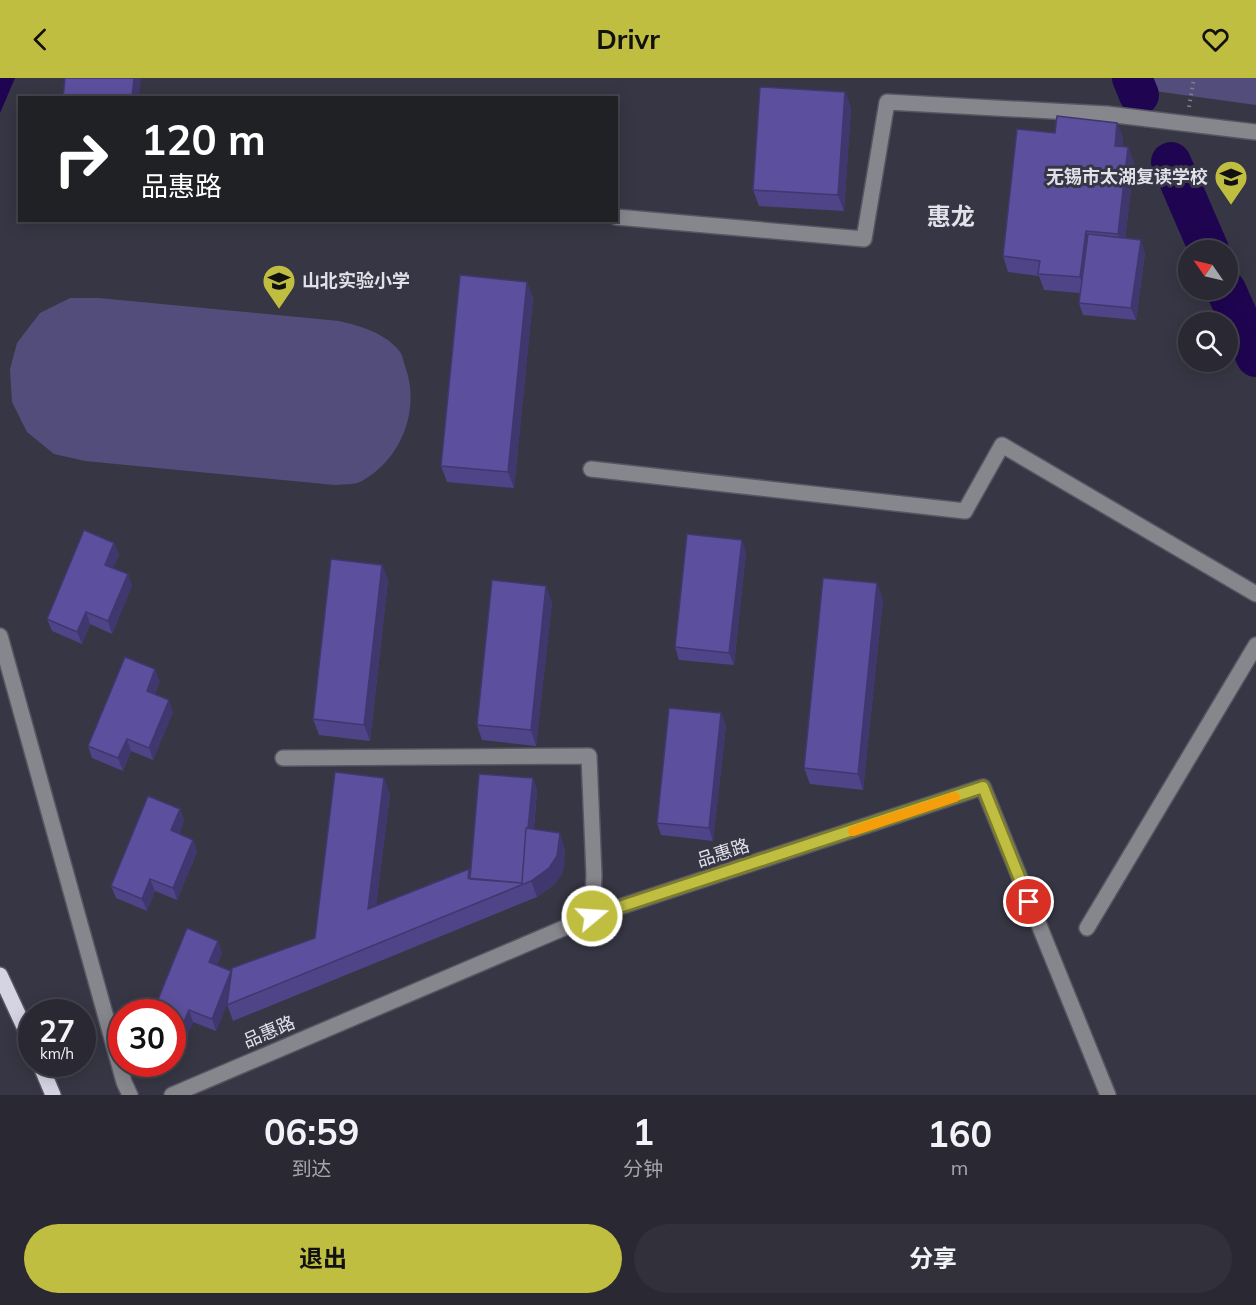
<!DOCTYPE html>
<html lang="zh">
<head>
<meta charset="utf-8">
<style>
  :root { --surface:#292833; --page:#31303b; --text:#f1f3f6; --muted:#a5a6ac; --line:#45444e; --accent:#c0be41 }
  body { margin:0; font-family:Mulish,"Noto Sans SC",sans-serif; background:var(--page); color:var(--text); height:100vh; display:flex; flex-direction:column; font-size:22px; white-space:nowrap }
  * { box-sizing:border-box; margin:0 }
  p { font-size:20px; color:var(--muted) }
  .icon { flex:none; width:33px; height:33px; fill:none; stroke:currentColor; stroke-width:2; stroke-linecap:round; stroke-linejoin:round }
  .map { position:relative; height:1017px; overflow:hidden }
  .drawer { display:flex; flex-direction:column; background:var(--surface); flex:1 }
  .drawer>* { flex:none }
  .guide { position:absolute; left:18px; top:18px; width:600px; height:126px; border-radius:0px; box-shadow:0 3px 15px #0003,0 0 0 2px var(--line); background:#202124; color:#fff; overflow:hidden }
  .needle { width:39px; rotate:304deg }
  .controls { position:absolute; left:1178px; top:162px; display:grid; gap:12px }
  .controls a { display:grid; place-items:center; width:60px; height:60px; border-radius:50%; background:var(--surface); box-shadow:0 3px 15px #0003,0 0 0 2px var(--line); font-size:30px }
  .speed { position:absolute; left:18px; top:921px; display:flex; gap:12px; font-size:30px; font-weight:700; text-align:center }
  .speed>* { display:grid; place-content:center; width:78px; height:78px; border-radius:50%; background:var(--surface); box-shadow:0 3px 15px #0003,0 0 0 2px var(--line); line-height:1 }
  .speed small { font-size:15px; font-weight:400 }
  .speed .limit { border:9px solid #d22; background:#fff; color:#111 }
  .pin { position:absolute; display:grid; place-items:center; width:51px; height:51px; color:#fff; margin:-26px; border:3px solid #fff; border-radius:50%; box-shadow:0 2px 6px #0007 }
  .me { position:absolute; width:66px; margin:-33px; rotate:72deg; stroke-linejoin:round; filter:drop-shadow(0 0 4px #0008) }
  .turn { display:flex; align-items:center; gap:21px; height:126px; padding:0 24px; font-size:27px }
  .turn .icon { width:78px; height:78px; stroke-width:2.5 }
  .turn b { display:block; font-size:42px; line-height:51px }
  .eta { display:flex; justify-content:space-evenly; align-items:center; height:102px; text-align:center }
  .eta b { font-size:36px; font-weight:700; line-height:42px }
  .cta { display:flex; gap:12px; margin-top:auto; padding:12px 24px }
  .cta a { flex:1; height:69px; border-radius:36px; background:var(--accent); color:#111; font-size:24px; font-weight:700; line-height:69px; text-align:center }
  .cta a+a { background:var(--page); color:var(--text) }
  header { display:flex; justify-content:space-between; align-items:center; height:78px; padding:0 24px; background:var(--accent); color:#111; font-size:27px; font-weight:700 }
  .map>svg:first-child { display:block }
  .green { fill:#534d7c }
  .water { fill:#1f0551 }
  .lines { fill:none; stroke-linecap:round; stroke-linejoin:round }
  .river { stroke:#1f0551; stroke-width:40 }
  .minor-casing { stroke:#565562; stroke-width:18 }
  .major-casing { stroke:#565562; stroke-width:18 }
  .path { stroke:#807f8b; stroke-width:4; stroke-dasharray:1.5 4.5; stroke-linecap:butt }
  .minor { stroke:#86868d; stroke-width:15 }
  .major { stroke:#d5d4e3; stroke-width:15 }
  .wall { fill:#4f4487 }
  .shaded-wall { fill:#40376e }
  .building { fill:#5c4f9d; stroke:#40376e; stroke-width:1.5 }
  .route-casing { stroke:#7d7c2a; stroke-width:15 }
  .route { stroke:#c0be41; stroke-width:10 }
  .slow { stroke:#f59e0b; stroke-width:10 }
  .labels { text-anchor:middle; stroke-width:6; stroke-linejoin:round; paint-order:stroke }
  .poi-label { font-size:18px; font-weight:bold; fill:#e1e1ea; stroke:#373644; text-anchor:end }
  .street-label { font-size:18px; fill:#e1e1ea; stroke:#373644 }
  .district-label { font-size:24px; font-weight:bold; fill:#e1e1ea; stroke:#373644 }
</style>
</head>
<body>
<header><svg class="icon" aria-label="back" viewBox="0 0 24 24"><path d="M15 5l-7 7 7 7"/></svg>Drivr<svg class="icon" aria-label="heart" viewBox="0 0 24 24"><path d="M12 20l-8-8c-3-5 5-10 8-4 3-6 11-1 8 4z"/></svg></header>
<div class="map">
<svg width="1256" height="1017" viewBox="0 0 1256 1017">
  <rect width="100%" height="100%" fill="#373644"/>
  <path class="green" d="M1142 0H1256V27L1147 12Z
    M70 220H99L339 243C360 248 386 255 400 274 403 278 404 286 406 291 420 333 401 381 362 403 355 407 343 406 335 407L85 383 54 376 27 354 12 324 10 291 17 265 40 235Z"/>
  <path class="water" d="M0 0H15L0 35Z"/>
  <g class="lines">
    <path class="river" d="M1132 0 1139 17
      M1171 84 1209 172
      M1226 212 1256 279"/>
    <g class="minor-casing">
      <path id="minor" d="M616 139 864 161 887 24 1107 36 1256 54
        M591 391 965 433 1002 367 1256 516
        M0 558 124 1004 130 1017
        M283 680 589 678 594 797 592 838
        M1087 850 1256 567
        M172 1017 592 838 983 709 1108 1017"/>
    </g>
    <g class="major-casing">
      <path id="major" d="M0 897 32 966
        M40 986 53 1017"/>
    </g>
    <path class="path" d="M1189 29 1194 0"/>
    <use href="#minor" class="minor"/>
    <use href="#major" class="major"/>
  </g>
  <path class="wall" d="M845 14 851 30 844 133 759 128 753 112Z
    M1117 45 1123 60 1122 69H1128L1134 85 1125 161 1145 175 1136 242 1083 237 1079 225 1080 215 1044 212 1039 198 1008 194 1003 178 1055 55Z
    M527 204 533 220 514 410 447 404 441 388Z
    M114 465 119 477 113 490 128 496 132 508 112 556 90 546 82 566 52 553 47 541Z
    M746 474 734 587 679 582 675 569Z
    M382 487 388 502 370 663 319 657 313 641Z
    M883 521 863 712 810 706 804 690Z
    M552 524 536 668 482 662 477 647Z
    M160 603 155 616 173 634 153 682 131 673 123 693 92 680 88 668Z
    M721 635 726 648 713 763 661 757 657 745Z
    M533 700 537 712 534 751 565 771 563 794 555 806 537 819 233 943 227 926 216 953 193 944 185 963 172 958V934L222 875 217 887 232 895 315 860 390 716 376 827 470 796Z
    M180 731 184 743 179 756 193 762 197 774 177 822 155 813 147 833 116 820 111 808Z"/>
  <path class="shaded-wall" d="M134 0H141L139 20H132Z
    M845 14 851 30 844 133 838 117Z
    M1117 45 1123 60 1121 84 1115 68Z
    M1128 69 1134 85 1124 172 1118 156Z
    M1086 153 1092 169 1086 215 1080 199Z
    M1141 162 1145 175 1136 242 1131 230Z
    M527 204 533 220 514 410 508 394Z
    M742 462 746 474 734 587 729 575Z
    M114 465 119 477 110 499 105 487Z
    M382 487 388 502 370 663 364 647Z
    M128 496 132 508 112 556 108 543Z
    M877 505 883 521 863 712 858 696Z
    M546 508 552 524 536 668 531 652Z
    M86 534 90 546 82 566 77 554Z
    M155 591 160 603 151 625 147 613Z
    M169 622 173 634 153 682 149 670Z
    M721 635 726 648 713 763 709 750Z
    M127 661 131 673 123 693 118 680Z
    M384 700 390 716 374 847 368 831Z
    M533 700 537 712 529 804 524 806Z
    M180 731 184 743 175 765 171 752Z
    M560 755 565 771 563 794 555 806 537 819 531 803Z
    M193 762 197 774 177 822 173 810Z
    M150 801 155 813 147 833 142 821Z
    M218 863 222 875 213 896 209 884Z
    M231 893 236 906 216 953 212 941Z
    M189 932 193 944 185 963 181 951Z"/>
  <path class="building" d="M65 0H134L132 20H63Z
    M760 9 845 14 838 117 753 112Z
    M1057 38 1117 45 1115 68 1128 69 1118 156 1086 153 1080 199 1038 196 1040 183 1003 178 1017 51 1055 55Z
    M1088 156 1141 162 1131 230 1079 225Z
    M460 197 527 204 508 394 441 388Z
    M84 452 114 465 105 487 128 496 108 543 86 534 77 554 47 541Z
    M687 456 742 462 729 575 675 569Z
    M331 481 382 487 364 647 313 641Z
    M823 500 877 505 858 696 804 690Z
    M492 502 546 508 531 652 477 647Z
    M125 579 155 591 147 613 169 622 149 670 127 661 118 680 88 668Z
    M669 630 721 635 709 750 657 745Z
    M335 694 384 700 368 831 469 791 468 800 522 805 526 750 560 755 557 778 549 790 531 803 227 927 232 890 315 860Z
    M479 696 533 700 528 750H526L522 805 470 801Z
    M148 718 180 731 171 752 193 762 173 810 150 801 142 821 111 808Z
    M187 850 218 863 209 884 231 893 212 941 189 932 181 951 172 948V934H153Z"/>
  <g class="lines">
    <g class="route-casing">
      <path id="route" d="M592 838 983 709 1029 824"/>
    </g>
    <use href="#route" class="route"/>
    <path class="slow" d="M853 753 955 719"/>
  </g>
  <defs>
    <g id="school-pin" transform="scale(1.725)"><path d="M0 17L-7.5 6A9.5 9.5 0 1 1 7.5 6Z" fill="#c0be41" stroke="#373644"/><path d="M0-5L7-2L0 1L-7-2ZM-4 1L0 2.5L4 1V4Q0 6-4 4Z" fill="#111"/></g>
  </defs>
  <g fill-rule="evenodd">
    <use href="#school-pin" x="1231" y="99"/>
    <use href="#school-pin" x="279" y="203"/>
  </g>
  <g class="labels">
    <g class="poi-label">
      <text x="1208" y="105">无锡市太湖复读学校</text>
      <text x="302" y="209" text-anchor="start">山北实验小学</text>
    </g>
    <g class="street-label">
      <text transform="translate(723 775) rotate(-18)" y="6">品惠路</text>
      <text transform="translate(269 954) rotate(-23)" y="6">品惠路</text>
    </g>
    <g class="district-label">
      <text x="951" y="147">惠龙</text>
    </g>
  </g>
</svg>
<div class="controls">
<a><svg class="needle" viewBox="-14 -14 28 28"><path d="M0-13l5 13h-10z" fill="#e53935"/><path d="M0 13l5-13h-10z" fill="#a5a6ac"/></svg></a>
<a><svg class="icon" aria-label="search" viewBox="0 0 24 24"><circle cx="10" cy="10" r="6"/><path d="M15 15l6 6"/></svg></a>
</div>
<div class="speed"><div>27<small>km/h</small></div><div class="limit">30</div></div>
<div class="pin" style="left:1029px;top:824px;background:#d93025"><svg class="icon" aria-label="arrive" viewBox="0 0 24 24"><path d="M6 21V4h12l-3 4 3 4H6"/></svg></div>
<svg class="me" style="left:592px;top:838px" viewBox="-20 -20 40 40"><circle r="17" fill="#c0be41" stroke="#fff" stroke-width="3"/><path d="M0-11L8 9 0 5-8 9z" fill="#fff"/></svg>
<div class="guide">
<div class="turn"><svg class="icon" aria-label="right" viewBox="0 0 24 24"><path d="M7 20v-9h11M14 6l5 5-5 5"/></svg><div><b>120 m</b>品惠路</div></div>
</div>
</div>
<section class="drawer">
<div class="eta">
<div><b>06:59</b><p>到达</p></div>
<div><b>1</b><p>分钟</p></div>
<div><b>160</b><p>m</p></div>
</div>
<div class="cta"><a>退出</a><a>分享</a></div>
</section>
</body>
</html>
